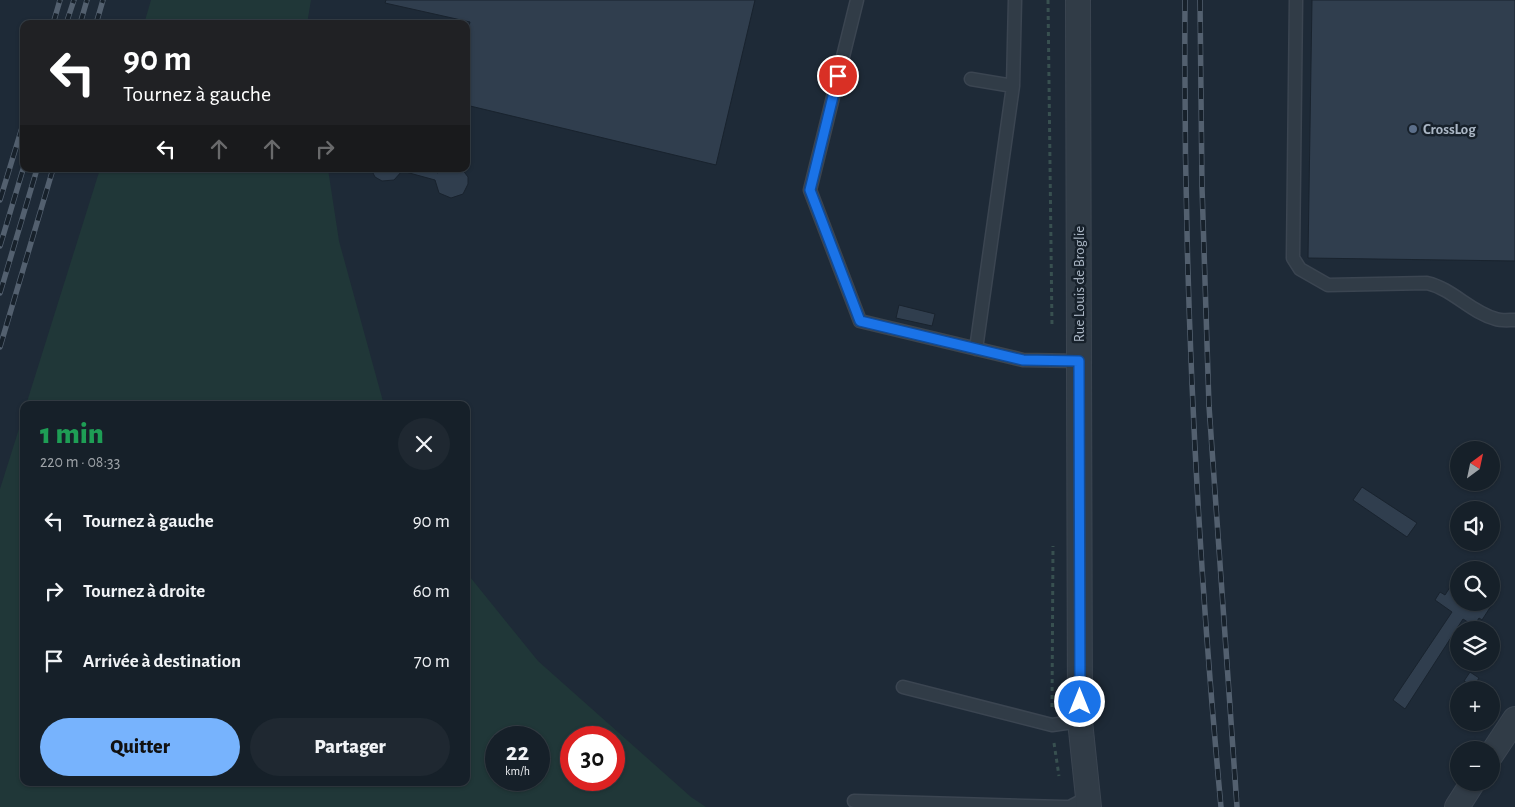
<!DOCTYPE html>
<html lang="fr">
<head>
<meta charset="utf-8">
<style>
  :root { --surface:#162029; --page:#1f2831; --text:#f1f3f6; --muted:#9ea3a8; --line:#353e46; --accent:#77b3fd }
  body { margin:0; font-family:"Alegreya Sans",sans-serif; background:var(--page); color:var(--text); height:100vh; display:flex; flex-direction:column; font-size:19px; white-space:nowrap }
  * { box-sizing:border-box; margin:0 }
  p { font-size:16px; color:var(--muted) }
  .icon { flex:none; width:28px; height:28px; fill:none; stroke:currentColor; stroke-width:2; stroke-linecap:round; stroke-linejoin:round }
  .map { position:relative; flex:1; overflow:hidden }
  .details { position:absolute; left:20px; top:401px; width:450px; height:385px; display:flex; flex-direction:column; background:var(--surface); border-radius:10px; box-shadow:0 1px 4px #0004,0 0 0 1px var(--line) }
  .details>* { flex:none }
  .hud { position:absolute; left:20px; top:20px; width:450px; height:152px; border-radius:10px; box-shadow:0 1px 4px #0004,0 0 0 1px var(--line); background:#202124; color:#fff; overflow:hidden }
  .needle { width:32px; rotate:33deg }
  .buttons { position:absolute; left:1450px; top:441px; display:grid; gap:10px }
  .buttons a { display:grid; place-items:center; width:50px; height:50px; border-radius:50%; background:var(--surface); box-shadow:0 1px 4px #0004,0 0 0 1px var(--line); font-size:25px }
  .speed { position:absolute; left:485px; top:726px; display:flex; gap:10px; font-size:25px; font-weight:700; text-align:center }
  .speed>* { display:grid; place-content:center; width:65px; height:65px; border-radius:50%; background:var(--surface); box-shadow:0 1px 4px #0004,0 0 0 1px var(--line); line-height:1 }
  .speed small { font-size:12px; font-weight:400 }
  .speed .limit { border:8px solid #d22; background:#fff; color:#111 }
  .pin { position:absolute; display:grid; place-items:center; width:42px; height:42px; color:#fff; margin:-21px; border:2px solid #fff; border-radius:50%; box-shadow:0 1px 5px #0007 }
  .me { position:absolute; width:55px; margin:-28px; rotate:0deg; stroke-linejoin:round; filter:drop-shadow(0 0 4px #0008) }
  .turn { display:flex; align-items:center; gap:18px; height:105px; padding:0 20px; font-size:22px }
  .turn .icon { width:65px; height:65px; stroke-width:2.5 }
  .turn b { display:block; font-size:35px; line-height:42px }
  .lanes { display:flex; align-items:center; height:48px; padding:0 20px; background:#0003; justify-content:center; gap:25px; direction:ltr }
  .lanes .off { opacity:.35 }
  .round { display:grid; place-items:center; flex:none; width:52px; height:52px; border-radius:26px; background:var(--page) }
  .headline { display:flex; align-items:center; justify-content:space-between; height:85px; padding:0 20px }
  h1 { font-size:30px; font-weight:800; line-height:38px; color:#1e9e55 }
  .primary-button { display:flex; gap:10px; margin-top:auto; padding:10px 20px }
  .primary-button a { flex:1; height:58px; border-radius:30px; background:var(--accent); color:#111; font-size:20px; font-weight:800; line-height:58px; text-align:center }
  .primary-button a+a { background:var(--page); color:var(--text) }
  ul { padding:0; list-style:none }
  li { display:flex; align-items:center; gap:15px; height:70px; padding:0 20px }
  li div { flex:1 }
  li b { display:block; font-size:19px }
  li em { font-style:normal }
  .map>svg:first-child { display:block }
  .green { fill:#203738; fill-rule:evenodd }
  .building { fill:#303e4e; stroke:#19232e }
  .lines { fill:none; stroke-linecap:round; stroke-linejoin:round }
  .lane-casing { stroke:#3b4551; stroke-width:15 }
  .street-casing { stroke:#3b4551; stroke-width:26 }
  .path { stroke:#385050; stroke-width:3; stroke-dasharray:4 4; stroke-linecap:butt }
  .lane { stroke:#313c47; stroke-width:12 }
  .street { stroke:#313c47; stroke-width:24 }
  .rail-casing { stroke:#53606f; stroke-width:5.5 }
  .rail { stroke:#17212b; stroke-width:4; stroke-dasharray:11; stroke-linecap:butt }
  .route-casing { stroke:#114b97; stroke-width:12 }
  .route { stroke:#1a73e8; stroke-width:9 }
  .service-dot { fill:#5c6f8a; stroke:#17212b; stroke-width:2 }
  .labels { text-anchor:middle; stroke-width:5; stroke-linejoin:round; paint-order:stroke }
  .poi-label { font-size:15px; font-weight:bold; fill:#abb7c5; stroke:#17212b; text-anchor:start }
  .street-label { font-size:15px; fill:#abb7c5; stroke:#17212b }
</style>
</head>
<body>
<div class="map">
<svg width="1515" height="807" viewBox="0 0 1515 807">
  <rect width="100%" height="100%" fill="#1e2a37"/>
  <path class="green" d="M151 0H311L307 24H144Z
    M100 169H328L339 241 384 405H26Z
    M24 413V782H466V572L538 661 691 797 706 807H0V489ZM496 738H539V780H496ZM571 738H614V780H571Z"/>
  <path class="building" d="M386 0H755L716 165 466 105V37L470 22 385 3Z
    M1312 0H1515V261L1308 258Z
    M371 169H436V172L438 173 441 169H462L468 177V184L463 194 451 198 439 193 435 180 402 171 394 180 382 181 375 177Z
    M899 305 935 314 932 326 896 318Z
    M1362 487 1417 523 1407 537 1353 500Z
    M1454 581 1459 584V602H1485L1491 606 1482 620 1479 618 1474 626 1463 619 1405 709 1393 700 1452 612 1435 600 1440 592 1445 595Z
    M1470 672 1479 678 1473 687 1464 681Z"/>
  <g class="lines">
    <g class="lane-casing">
      <path id="lane" d="M857 0 810 190 860 321 1023 360 1079 361
        M1296 0 1293 258 1300 269 1328 285 1427 283C1453 289 1470 312 1496 319 1501 321 1509 320 1515 320
        M971 79 1013 86
        M976 349 1013 86 1015 0
        M903 687 1052 725 1080 721
        M854 801 1063 807H1070L1087 798"/>
    </g>
    <g class="street-casing">
      <path id="street" d="M1078 0 1080 721 1089 807
        M1491 755 1515 719
        M1457 807 1473 782"/>
    </g>
    <path class="path" d="M1048 0 1052 327
      M1052 707 1053 546
      M1054 743 1059 776"/>
    <use href="#lane" class="lane"/>
    <use href="#street" class="street"/>
    <g class="rail-casing">
      <path id="rail" d="M1185 0C1183 269 1196 539 1221 807
        M1200 0 1202 187 1209 406 1237 807
        M53 24 60 0
        M66 24 74 0
        M80 24 87 0
        M96 24 103 0
        M0 200 24 121
        M0 246 24 166
        M0 293 37 169
        M0 347 53 169"/>
    </g>
    <use href="#rail" class="rail"/>
  </g>
  <g class="lines">
    <g class="route-casing">
      <path id="route" d="M838 76 810 190 860 321 1023 360 1079 361 1080 702"/>
    </g>
    <use href="#route" class="route"/>
  </g>
  <circle class="service-dot" cx="1413" cy="129" r="5"/>
  <g class="labels">
    <g class="poi-label">
      <text x="1423" y="134">CrossLog</text>
    </g>
    <g class="street-label">
      <text transform="translate(1079 284) rotate(-90)" y="5">Rue Louis de Broglie</text>
    </g>
  </g>
</svg>
<div class="buttons">
<a><svg class="needle" viewBox="-14 -14 28 28"><path d="M0-13l5 13h-10z" fill="#e53935"/><path d="M0 13l5-13h-10z" fill="#9ea3a8"/></svg></a>
<a><svg class="icon" aria-label="sound" viewBox="0 0 24 24"><path d="M4 9h4l5-4v14l-5-4H4zM17 9q2 3 0 6"/></svg></a>
<a><svg class="icon" aria-label="search" viewBox="0 0 24 24"><circle cx="10" cy="10" r="6"/><path d="M15 15l6 6"/></svg></a>
<a><svg class="icon" aria-label="layers" viewBox="0 0 24 24"><path d="M12 4l9 5-9 5-9-5zM3 14l9 5 9-5"/></svg></a>
<a>+</a>
<a>−</a>
</div>
<div class="speed"><div>22<small>km/h</small></div><div class="limit">30</div></div>
<div class="pin" style="left:838px;top:76px;background:#d93025"><svg class="icon" aria-label="arrive" viewBox="0 0 24 24"><path d="M6 21V4h12l-3 4 3 4H6"/></svg></div>
<svg class="me" style="left:1080px;top:702px" viewBox="-20 -20 40 40"><circle r="17" fill="#1a73e8" stroke="#fff" stroke-width="3"/><path d="M0-11L8 9 0 5-8 9z" fill="#fff"/></svg>
<div class="hud">
<div class="turn"><svg class="icon" aria-label="left" viewBox="0 0 24 24"><path d="M17 20v-9H6M10 6l-5 5 5 5"/></svg><div><b>90 m</b>Tournez à gauche</div></div>
<div class="lanes"><svg class="icon" aria-label="left" viewBox="0 0 24 24"><path d="M17 20v-9H6M10 6l-5 5 5 5"/></svg><svg class="icon off" aria-label="ahead" viewBox="0 0 24 24"><path d="M12 20V5M6 11l6-6 6 6"/></svg><svg class="icon off" aria-label="ahead" viewBox="0 0 24 24"><path d="M12 20V5M6 11l6-6 6 6"/></svg><svg class="icon off" aria-label="right" viewBox="0 0 24 24"><path d="M7 20v-9h11M14 6l5 5-5 5"/></svg></div>
</div>
<section class="details">
<div class="headline"><div><h1>1 min</h1><p>220 m · 08:33</p></div><a class="round"><svg class="icon" aria-label="close" viewBox="0 0 24 24"><path d="M6 6l12 12M18 6L6 18"/></svg></a></div>
<ul>
<li><svg class="icon" aria-label="left" viewBox="0 0 24 24"><path d="M17 20v-9H6M10 6l-5 5 5 5"/></svg><div><b>Tournez à gauche</b></div><em>90 m</em></li>
<li><svg class="icon" aria-label="right" viewBox="0 0 24 24"><path d="M7 20v-9h11M14 6l5 5-5 5"/></svg><div><b>Tournez à droite</b></div><em>60 m</em></li>
<li><svg class="icon" aria-label="arrive" viewBox="0 0 24 24"><path d="M6 21V4h12l-3 4 3 4H6"/></svg><div><b>Arrivée à destination</b></div><em>70 m</em></li>
</ul>
<div class="primary-button"><a>Quitter</a><a>Partager</a></div>
</section>
</div>
</body>
</html>
